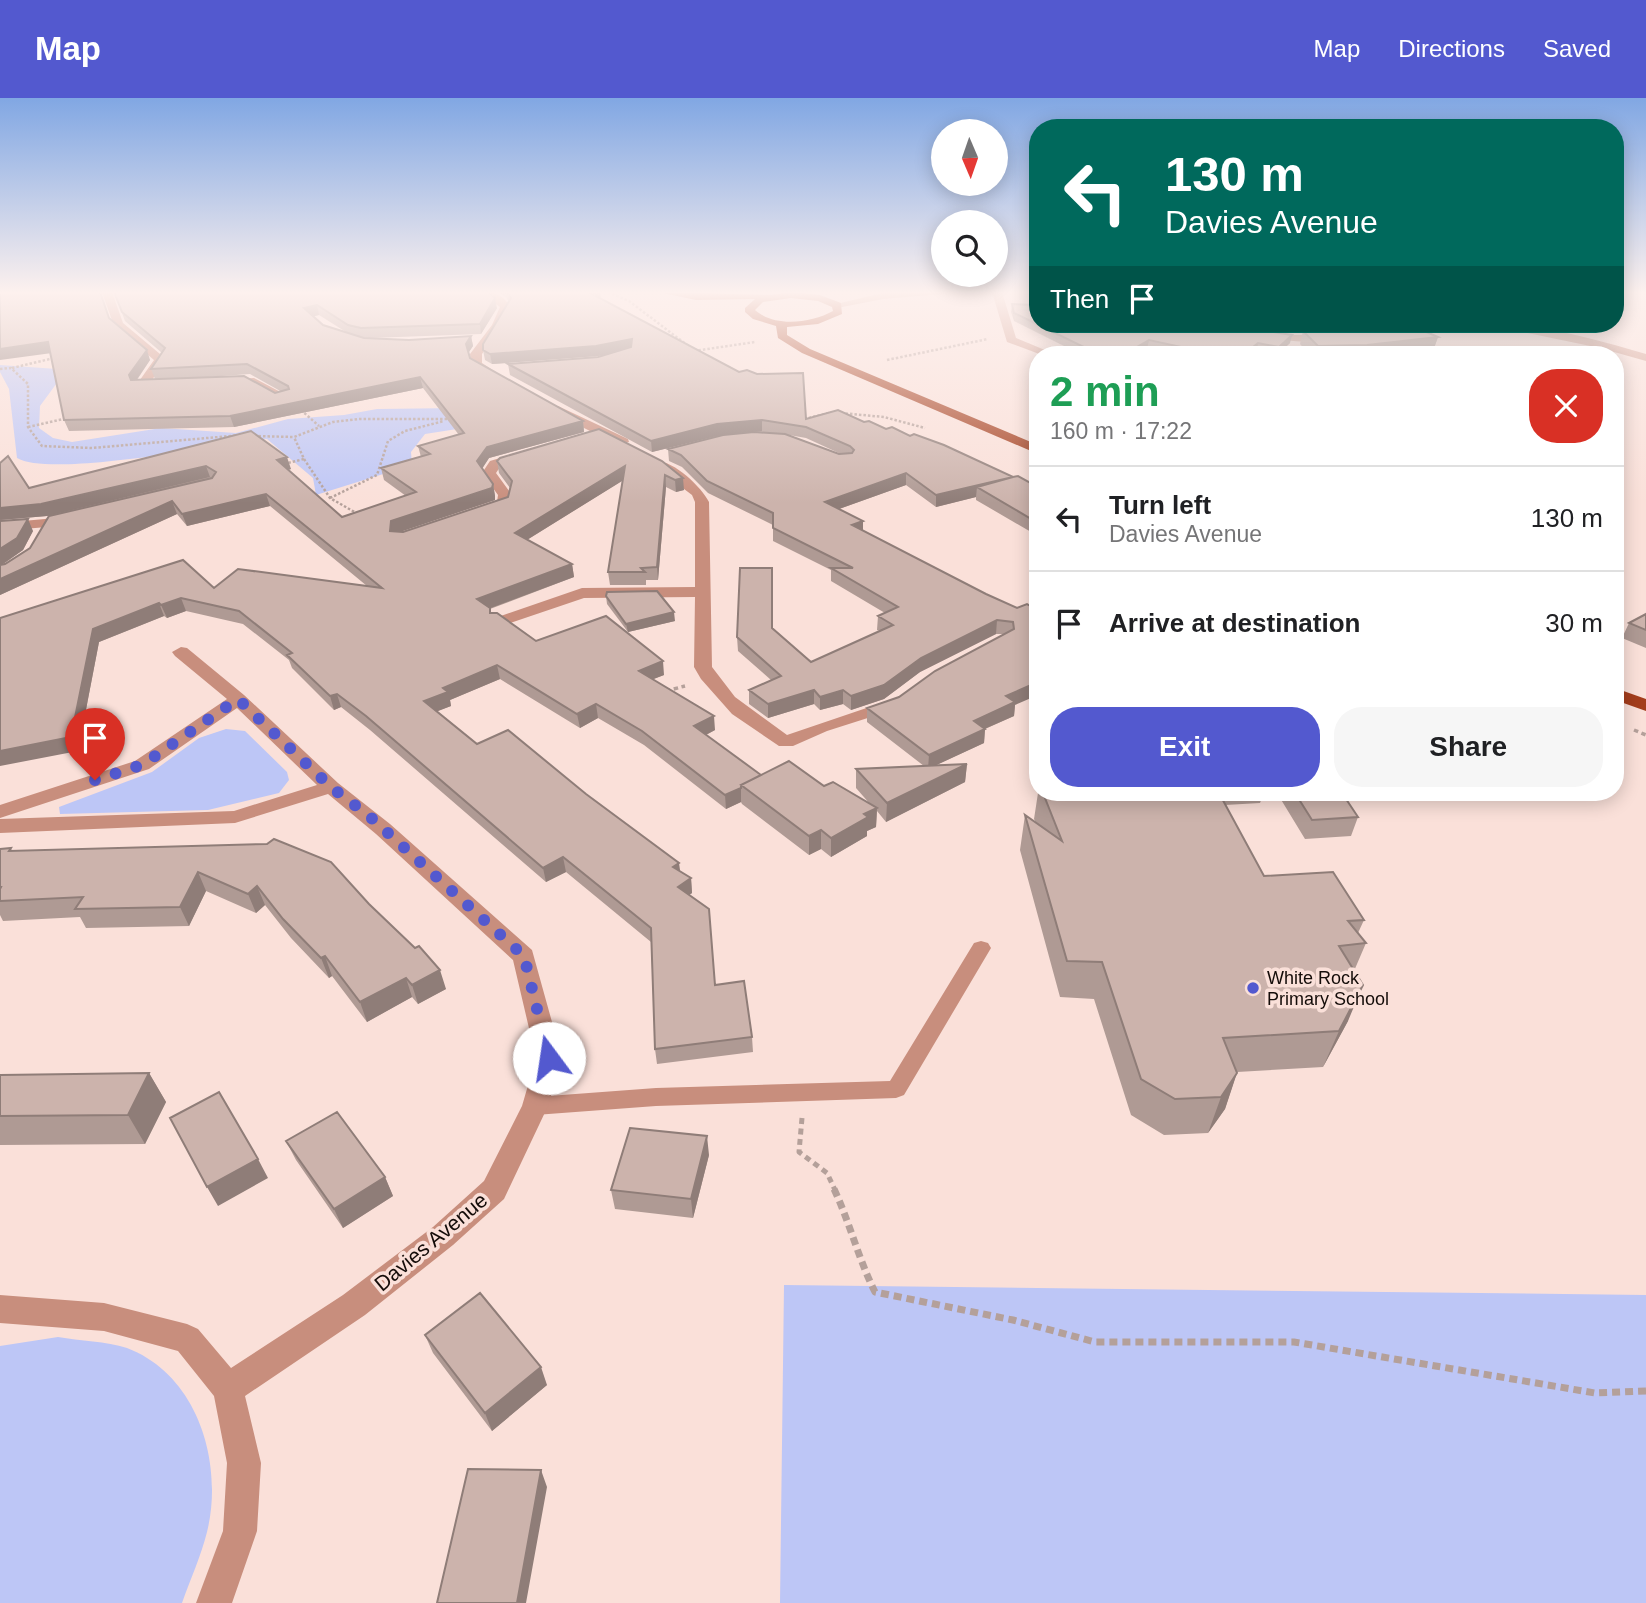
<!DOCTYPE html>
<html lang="en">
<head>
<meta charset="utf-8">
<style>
  :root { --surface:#fff; --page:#f6f6f6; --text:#202124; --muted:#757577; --line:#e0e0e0; --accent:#5359cf }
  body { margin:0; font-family:Arial,sans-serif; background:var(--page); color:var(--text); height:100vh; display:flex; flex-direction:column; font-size:26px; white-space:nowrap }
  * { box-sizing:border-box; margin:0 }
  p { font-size:23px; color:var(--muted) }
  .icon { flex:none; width:38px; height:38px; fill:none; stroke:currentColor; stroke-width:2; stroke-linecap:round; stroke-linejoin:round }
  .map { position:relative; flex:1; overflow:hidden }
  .panel { position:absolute; left:1029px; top:248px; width:595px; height:455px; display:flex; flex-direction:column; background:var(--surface); border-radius:28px; box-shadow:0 4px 18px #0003 }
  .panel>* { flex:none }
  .banner { position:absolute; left:1029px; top:21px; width:595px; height:214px; border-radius:28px; box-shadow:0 4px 18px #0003; background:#00695c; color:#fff; overflow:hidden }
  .needle { width:46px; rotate:178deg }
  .controls { position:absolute; left:931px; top:21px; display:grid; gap:14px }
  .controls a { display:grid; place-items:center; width:77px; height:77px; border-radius:50%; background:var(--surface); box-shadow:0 4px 18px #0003; font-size:35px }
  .pin { position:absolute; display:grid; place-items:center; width:60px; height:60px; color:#fff; margin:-72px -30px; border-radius:50% 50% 50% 0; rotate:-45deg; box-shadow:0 0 7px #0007 }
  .pin .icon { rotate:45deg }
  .me { position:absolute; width:77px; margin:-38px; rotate:346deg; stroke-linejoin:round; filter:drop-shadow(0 0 5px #0008) }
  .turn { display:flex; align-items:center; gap:24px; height:147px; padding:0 21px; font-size:32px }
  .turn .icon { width:91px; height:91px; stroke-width:2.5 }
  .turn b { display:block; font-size:49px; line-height:60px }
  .then { display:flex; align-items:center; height:66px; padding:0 21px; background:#0003; gap:14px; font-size:26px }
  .round { display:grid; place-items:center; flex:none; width:74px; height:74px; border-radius:28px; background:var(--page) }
  .head { display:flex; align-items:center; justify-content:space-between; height:119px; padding:0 21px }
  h1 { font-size:42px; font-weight:800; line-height:52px; color:#1e9e55 }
  .cta { display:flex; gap:14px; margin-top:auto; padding:14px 21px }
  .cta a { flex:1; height:80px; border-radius:28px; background:var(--accent); color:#fff; font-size:28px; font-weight:800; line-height:80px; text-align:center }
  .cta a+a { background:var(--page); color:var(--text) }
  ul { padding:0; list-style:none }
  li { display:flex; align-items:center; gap:21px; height:105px; padding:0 21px; border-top:2px solid var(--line) }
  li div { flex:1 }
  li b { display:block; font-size:26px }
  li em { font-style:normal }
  header { display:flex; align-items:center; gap:42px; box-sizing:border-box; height:98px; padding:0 35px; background:var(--accent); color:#fff }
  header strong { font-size:33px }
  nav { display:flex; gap:38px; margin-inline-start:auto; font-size:24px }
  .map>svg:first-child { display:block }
  .green { fill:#bdc6f6 }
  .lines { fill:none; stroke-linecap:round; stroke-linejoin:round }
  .path-far3 { stroke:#b4a09a; stroke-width:2.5; stroke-dasharray:2.5 2; stroke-linecap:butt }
  .path-far2 { stroke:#b4a09a; stroke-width:3.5; stroke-dasharray:4.5 3.5; stroke-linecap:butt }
  .path-far1 { stroke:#b4a09a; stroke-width:5; stroke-dasharray:6 4.5; stroke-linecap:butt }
  .path { stroke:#b4a09a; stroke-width:7; stroke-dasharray:8 5; stroke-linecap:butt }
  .service { fill:#c88e7d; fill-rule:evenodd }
  .minor { fill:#c88e7d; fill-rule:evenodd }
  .primary { fill:#a43d1c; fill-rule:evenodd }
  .wall { fill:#af9a94; fill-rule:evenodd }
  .shaded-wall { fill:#8f7d78 }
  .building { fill:#ccb3ac; stroke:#8f7d78; stroke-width:2 }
  .route { stroke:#5359cf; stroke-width:12; stroke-dasharray:0 21.6 }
  .poi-dot { fill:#5359cf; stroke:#fae0d9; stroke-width:2.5 }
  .labels { text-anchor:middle; stroke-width:7; stroke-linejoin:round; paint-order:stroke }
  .poi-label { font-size:18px; fill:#140c09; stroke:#fae0d9; text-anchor:start }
  .near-street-label { font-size:21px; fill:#140c09; stroke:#fae0d9 }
</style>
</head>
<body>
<header>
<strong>Map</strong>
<nav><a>Map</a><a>Directions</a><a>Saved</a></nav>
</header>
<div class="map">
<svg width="1646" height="1505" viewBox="0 0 1646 1505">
  <rect width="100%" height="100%" fill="#fae0d9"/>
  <path class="green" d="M0 267 57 271 62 278 40 308 39 330 53 340 72 344 161 330 236 335 288 321 344 317 377 311 459 310 540 318 425 336 411 354 412 367 316 397 313 380 267 341C219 347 51 380 17 360L9 291 0 274Z
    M226 631 245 633 287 674 289 682 279 695 208 712 60 716 59 709 152 674 199 640Z
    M784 1187 1646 1197V1505H780Z
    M58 1239C80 1243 106 1243 127 1250 198 1277 224 1365 207 1434 201 1458 190 1482 182 1505H0V1248Z"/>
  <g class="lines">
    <path class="path-far3" d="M608 194 629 203 691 250
      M694 253 755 244
      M887 262 988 241
      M12 270 54 260
      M0 271 11 270 28 286V329L42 348 92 350 242 337
      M301 312 319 328
      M841 315 884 319 925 330
      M800 322 829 315
      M28 329 68 320
      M254 338 294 339 333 324 360 321H452
      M304 361 330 400 358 416
      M284 366 304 361 294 339
      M330 400 377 377 388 343 405 333 444 323"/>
    <path class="path-far2" d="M666 593 685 588
      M1634 632 1646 637"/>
    <path class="path-far1" d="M802 1020 799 1054 827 1075 835 1092"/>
    <path class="path" d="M834 1091C850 1125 858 1160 875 1194L1013 1222 1095 1244H1294L1595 1295 1646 1293"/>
    <path class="service" d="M981 843 988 845 991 850 904 997 896 1000 656 1008 535 1017 527 1014 524 1008 527 1002 535 999 656 990 890 983 974 845Z"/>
    <path class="minor" d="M102 194H112L123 225 166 261 150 285 162 286V290L141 293 135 289 154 262 114 228Z
      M480 194C494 194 503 196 510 209L502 227 482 256V265L505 280 499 283 471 266 470 256 492 227 500 209Z
      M965 194 883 201 837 210 832 207 883 195Z
      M992 194H1002L1016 240 1057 257H1042L1007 244Z
      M1218 226C1244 225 1269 236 1295 237 1306 237 1323 234 1332 240 1317 251 1233 236 1218 226Z
      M1485 226C1535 224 1598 242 1646 256V263L1600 250Z
      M254 280 288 298 290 301 280 304 248 286 228 287 222 284 228 281Z
      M558 308 628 341 629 344 618 347 554 315V309Z
      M524 353 529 354V360L500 369 496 375 512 397 509 409 477 417V411L497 404 498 397 482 375 490 363Z
      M655 363C672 361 702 389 709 404L712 569 735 599 787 637 893 601 902 606 899 610 827 633 793 648H779L732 616 701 581 694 569 695 499 584 500 507 526H495V520L582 490 695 489V404L692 397 655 369Z
      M72 413 79 417 77 420 47 429 0 433V425L45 421Z
      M181 549 187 550 244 597 338 685 390 726 532 852 562 960 548 1008 504 1101 453 1147 365 1217 245 1298 261 1365 257 1433 232 1505H196L223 1433 227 1365 214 1298 178 1253 104 1233 0 1225V1197L104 1205 187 1226 198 1231 231 1270 343 1197 433 1129 484 1083 522 1008 536 960 513 862 376 736 328 696 235 725 0 735V721L234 713 317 687 237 610 149 671 0 720V707L135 663 227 601 175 558 172 554Z"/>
    <path class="primary" d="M658 194 770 197 792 194 820 197 841 205 842 216 818 226 787 229V237L810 251 1038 347V356L802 255 778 240 776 228 753 221 745 214V210L755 201 696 202ZM791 200 818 203 832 209 833 213C811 225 775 230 755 212L763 204Z
      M1615 590 1646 601V613L1615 602Z"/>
  </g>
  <path class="wall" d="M114 194 497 210 481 236 370 240 409 242 471 238 473 248 468 255 470 260 583 323 584 334 489 360 482 371 493 386 495 398V402L399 434H403L508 399 510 390 499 375 497 363H662L684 392 676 394 666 389 658 482H646V487H610L608 474 623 382 527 442 572 466 574 479 490 511V515L536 543 664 577 653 581 715 632 706 637 761 677 824 688 870 706 856 690V671L924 668 867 624V610L899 599 1004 536H996L920 574 884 601 851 612 843 606 820 612 814 606 768 620 749 606V592L771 582 738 553 737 539 772 531 811 564 880 533 877 532 878 518 885 515 831 483V472L773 443V427L708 395 682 369 669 363 668 351 739 336 717 338 652 354 510 277 508 266 598 259 606 257 598 258 492 266 485 262 483 252 509 204 506 199 497 194H600L601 201 806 321 864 324 910 338 1038 389V438L976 402V399L936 409 906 387 839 411 863 423V433L986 496 1017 510 1015 607 1014 618 985 631 984 645 936 667 967 666 965 684 886 724 877 713 876 729 867 733V738L831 759 821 751 809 757 742 706 741 704 726 711 644 647 598 620 580 630 500 581 450 602 451 608 437 613 477 646 691 780 692 795 689 797 715 887 752 939 753 954 657 966 655 951 651 844 566 774 546 784 370 632 341 609 334 612 292 570 289 562 243 526 186 513 167 520 164 518 99 544 78 653 0 520 214 490 367 488 270 408 187 428 177 416 0 497V423L33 433 23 452 2 467 211 380 47 418 0 422 29 390 251 333 291 371 288 372 342 419 406 398 384 382 381 370 421 359 418 348 459 337 423 290 234 329 69 333 64 322 109 221 150 262 137 282 155 281 151 271 162 255 125 223ZM319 217 346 234 323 227 313 218ZM250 276 282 294 275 295 194 280ZM789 337 806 340 841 356H839Z
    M1012 206 1234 228 1290 245 1277 257 1257 253 1251 257H1179L1147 251 1136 257H1082L1014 223 1011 214Z
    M1255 226H1408L1438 239 1433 253 1396 257H1310L1300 246 1303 233 1305 232Z
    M606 498 675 523 628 534 607 506Z
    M1646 516V550L1622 540 1629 525Z
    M1038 695H1264L1260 705 1225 707 1264 778 1364 822 1358 835 1366 845 1354 873 1348 923 1323 969 1237 974 1225 1011 1208 1035 1164 1037 1131 1017 1094 901 1060 899 1020 752 1025 717 1036 725 1034 721Z
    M1277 695H1342L1358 719 1351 738 1305 741Z
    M267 746 446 891 418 906 412 899 367 924 332 878 329 880 291 840 265 807 256 815 206 793 189 828 86 830 80 819 3 823 0 817V751L11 750 12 753Z
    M149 975 166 1004 145 1046 0 1047V977Z
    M286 1043 385 1079 393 1098 343 1130 296 1062Z
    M709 1057 693 1120 615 1111 611 1092Z
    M425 1237 547 1287 492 1333 433 1255Z"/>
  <path class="shaded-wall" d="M595 194H600L601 203 590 195Z
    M495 200 497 210 481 236 480 226Z
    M317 207 319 217 307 220 304 210Z
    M1337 226H1371L1327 235 1329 228Z
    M1292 237 1290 245 1277 257 1279 249Z
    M471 238 473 248 467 257 466 246Z
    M1438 239 1433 253 1396 257H1365L1367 247Z
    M632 241 633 251 598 258 492 266 490 256Z
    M1149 242 1147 251 1136 257H1123Z
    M48 244 52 255 0 262V251Z
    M1258 245 1257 253 1251 257H1243Z
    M147 252 150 262 133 287 129 277Z
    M420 279 423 290 234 329 230 318Z
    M762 322V333L717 338 652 354 651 343 717 326Z
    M583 323 584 334 489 360 479 375 477 363 487 349Z
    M287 359 291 371 281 374 277 362Z
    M206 368 210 379 47 418 0 422V410Z
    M625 368 627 380 517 448 515 435Z
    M906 375V387L825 416V404Z
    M665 377 666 389 658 482 657 469Z
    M1013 379 977 389 976 399 936 409V397Z
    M683 380 684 392 676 394 675 382Z
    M493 386 495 398V402L394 436 390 433 391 423Z
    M266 396 270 408 187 428 182 416Z
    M172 403 177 416 0 497V481Z
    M28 421 33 433 23 452 0 468V451Z
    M863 423V436L852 427Z
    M572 466 574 479 480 514 477 501Z
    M181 500 186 513 167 520 161 507Z
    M159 505 164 518 99 544 78 653 0 668V653L93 531Z
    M674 514 675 523 628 534 626 526Z
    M997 522 996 536 920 574 884 601 851 612V598L921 560Z
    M663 563 664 577 641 586 639 573Z
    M497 567 500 581 450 602 451 608 428 617 424 603 443 590Z
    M1038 584V597L1015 607 1014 618 982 632 985 631 984 645 928 671 929 657 1006 598Z
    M814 592V606L768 620V606Z
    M843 592V606L820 612V599Z
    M337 596 341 609 334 612 330 598Z
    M596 606 598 620 580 630 577 616Z
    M714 618 715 632 696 642 694 628Z
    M967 666 965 684 886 724 887 705Z
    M741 690V704L726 711 725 697Z
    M877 710 876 729 867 733V738L831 759V740L864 716Z
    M821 732V751L809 757V738Z
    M563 759 566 774 546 784 543 770Z
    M679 765 681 779 673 769Z
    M198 774 206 793 189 828 180 809Z
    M691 780 692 795 679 804 678 789Z
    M257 788 265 807 256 815 248 796Z
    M325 858 332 878 329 880 321 860Z
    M440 872 446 891 418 906 412 887Z
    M406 880 412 899 367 924 360 904Z
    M1363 887 1348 923 1323 969 1339 933Z
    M149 975 166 1004 145 1046 128 1017Z
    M1237 975 1225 1011 1208 1035 1221 999Z
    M707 1038 709 1057 693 1120 691 1101Z
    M258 1061 268 1080 218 1108 207 1089Z
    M385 1079 393 1098 343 1130 334 1111Z
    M541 1269 547 1287 492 1333 485 1315Z
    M541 1372 547 1389 526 1505H517Z"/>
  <path class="building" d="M0 194H100L109 220 147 252 129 277 131 282 244 278 275 295 289 291 288 288 247 266 151 271 165 250 122 214 114 194H488L495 200 480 226 361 230 348 227 317 207 304 210 323 227 364 240 409 242 471 238 466 246 470 260 583 323 487 349 477 363 493 386 492 390 391 423 390 433 403 434 508 399 512 383 497 363 500 360 599 331 662 363 683 380 675 382 665 377 657 469 641 470 645 474H608L625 368 515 435 572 466 477 501 490 510V515H497L536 543 606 518 663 563 639 573 714 618 694 628 761 677 741 687V690L725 697 642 633 596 606 577 616 497 567 443 590 448 594 424 603 477 646 508 632 586 696 679 765 673 769 691 780 678 789 709 811 715 887 744 883 752 939 655 951 651 830 563 759 543 770 366 618 337 596 330 598 287 557 292 555 239 513 181 500 161 507 159 505 93 531 71 639 0 653V520L183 462 214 490 238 471 382 490 266 396 182 416 172 403 0 481V467L5 466 30 450 49 418 212 380 216 374 206 368 41 406 0 410V365L8 358 29 390 251 333 287 359 277 362 342 419 416 394 381 370 430 356 418 348 464 335 420 279 230 318 64 322 48 244 0 251Z
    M507 194H595L590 195 739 274 747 272 757 276 803 275 806 321 838 312 864 324 869 323 886 331 892 329 910 338 914 336 944 347 1013 379 1018 378 1038 389V425L977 389 1013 379 936 397 906 375 825 404 863 423 852 427 986 496 1017 510 1027 506 1038 512V584L1006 598 1015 604 974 623 985 631 929 657 867 610 899 599 935 573 1014 531 1013 524 997 522 921 560 884 587 851 598 843 592 820 599 814 592 768 606 749 592 781 578 737 539 740 470H772V530L811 564 893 527 878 518 898 509 831 470H853L773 430V415L707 383 681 357 668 351 723 337 754 334 785 336 839 356 852 355 854 352 850 348 806 329 762 322 717 326 651 343 508 266 598 259 631 249 632 241 596 248 490 256 483 252V246L511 200Z
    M1012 206 1038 207V226H1230L1234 228 1292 237 1279 249 1258 245 1243 257H1218L1149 242 1123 257H1100L1014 215Z
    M1316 226H1337L1329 228Z
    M1370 226H1408L1438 239 1367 247 1318 248 1303 233 1360 229Z
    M28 421 17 440 0 451V423Z
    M657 493 674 514 626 526 606 498 607 494Z
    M1646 516V532L1629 525Z
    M789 663 824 688 833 684 877 710 864 716 868 719 831 740 821 732 809 738 741 687Z
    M967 666 887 705 856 671Z
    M1043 695H1219L1264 778 1333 774 1364 822 1348 823 1366 845 1339 848 1363 887 1339 933 1223 940 1237 975 1221 999 1175 1001 1141 981 1102 864 1067 863 1025 717 1062 743Z
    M1295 695H1342L1358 719 1312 722Z
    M274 741 331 764 369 806 415 850 419 848 440 872 412 887 406 880 360 904 325 858 321 860 283 821 257 788 248 796 198 774 180 809 75 811 83 799 0 803V791L1 789H0V751L11 750 9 753 267 746Z
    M149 975 128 1017 0 1018V977Z
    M219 994 258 1061 207 1089 170 1020Z
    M337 1014 385 1079 334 1111 286 1043Z
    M630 1030 707 1038 691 1101 611 1092Z
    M480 1195 541 1269 485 1315 425 1237Z
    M468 1371 541 1372 517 1505H437Z"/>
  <linearGradient id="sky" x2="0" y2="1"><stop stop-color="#81a7e3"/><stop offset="0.48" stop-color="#fdf1ee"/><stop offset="1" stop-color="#fdf1ee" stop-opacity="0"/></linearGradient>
  <rect width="1646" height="405" fill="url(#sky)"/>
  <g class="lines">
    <path class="route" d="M95 682 142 667 238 601 331 689 368 717 524 858 549 960"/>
  </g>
  <circle class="poi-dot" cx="1253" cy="890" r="7"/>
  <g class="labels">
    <g class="poi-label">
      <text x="1267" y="886">White Rock<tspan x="1267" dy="21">Primary School</tspan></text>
    </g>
    <g class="near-street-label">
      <text transform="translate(431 1144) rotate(-40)" y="7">Davies Avenue</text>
    </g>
  </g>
</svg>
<div class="controls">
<a><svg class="needle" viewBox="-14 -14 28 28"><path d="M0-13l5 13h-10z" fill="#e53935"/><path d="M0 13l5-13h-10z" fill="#757577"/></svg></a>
<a><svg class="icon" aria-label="search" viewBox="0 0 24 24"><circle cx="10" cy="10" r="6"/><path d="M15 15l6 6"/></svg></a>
</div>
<div class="pin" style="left:95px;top:682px;background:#d93025"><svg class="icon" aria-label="arrive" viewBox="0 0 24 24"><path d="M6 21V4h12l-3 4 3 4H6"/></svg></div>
<svg class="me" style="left:549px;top:960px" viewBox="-20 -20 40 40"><circle r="19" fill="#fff"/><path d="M0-13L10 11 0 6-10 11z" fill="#5359cf"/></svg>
<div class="banner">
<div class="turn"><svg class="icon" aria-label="left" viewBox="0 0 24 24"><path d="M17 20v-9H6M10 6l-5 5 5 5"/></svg><div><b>130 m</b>Davies Avenue</div></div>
<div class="then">Then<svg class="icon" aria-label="arrive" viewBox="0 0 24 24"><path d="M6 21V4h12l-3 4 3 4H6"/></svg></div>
</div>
<section class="panel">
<div class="head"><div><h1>2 min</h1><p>160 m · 17:22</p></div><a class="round" style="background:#d93025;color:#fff"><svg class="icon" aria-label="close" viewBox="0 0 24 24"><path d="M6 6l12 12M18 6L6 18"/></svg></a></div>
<ul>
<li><svg class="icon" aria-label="left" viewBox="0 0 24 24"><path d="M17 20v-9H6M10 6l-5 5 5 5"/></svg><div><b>Turn left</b><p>Davies Avenue</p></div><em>130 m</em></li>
<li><svg class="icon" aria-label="arrive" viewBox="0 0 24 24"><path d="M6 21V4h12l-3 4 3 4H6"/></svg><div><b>Arrive at destination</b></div><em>30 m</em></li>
</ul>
<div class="cta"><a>Exit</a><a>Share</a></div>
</section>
</div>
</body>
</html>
